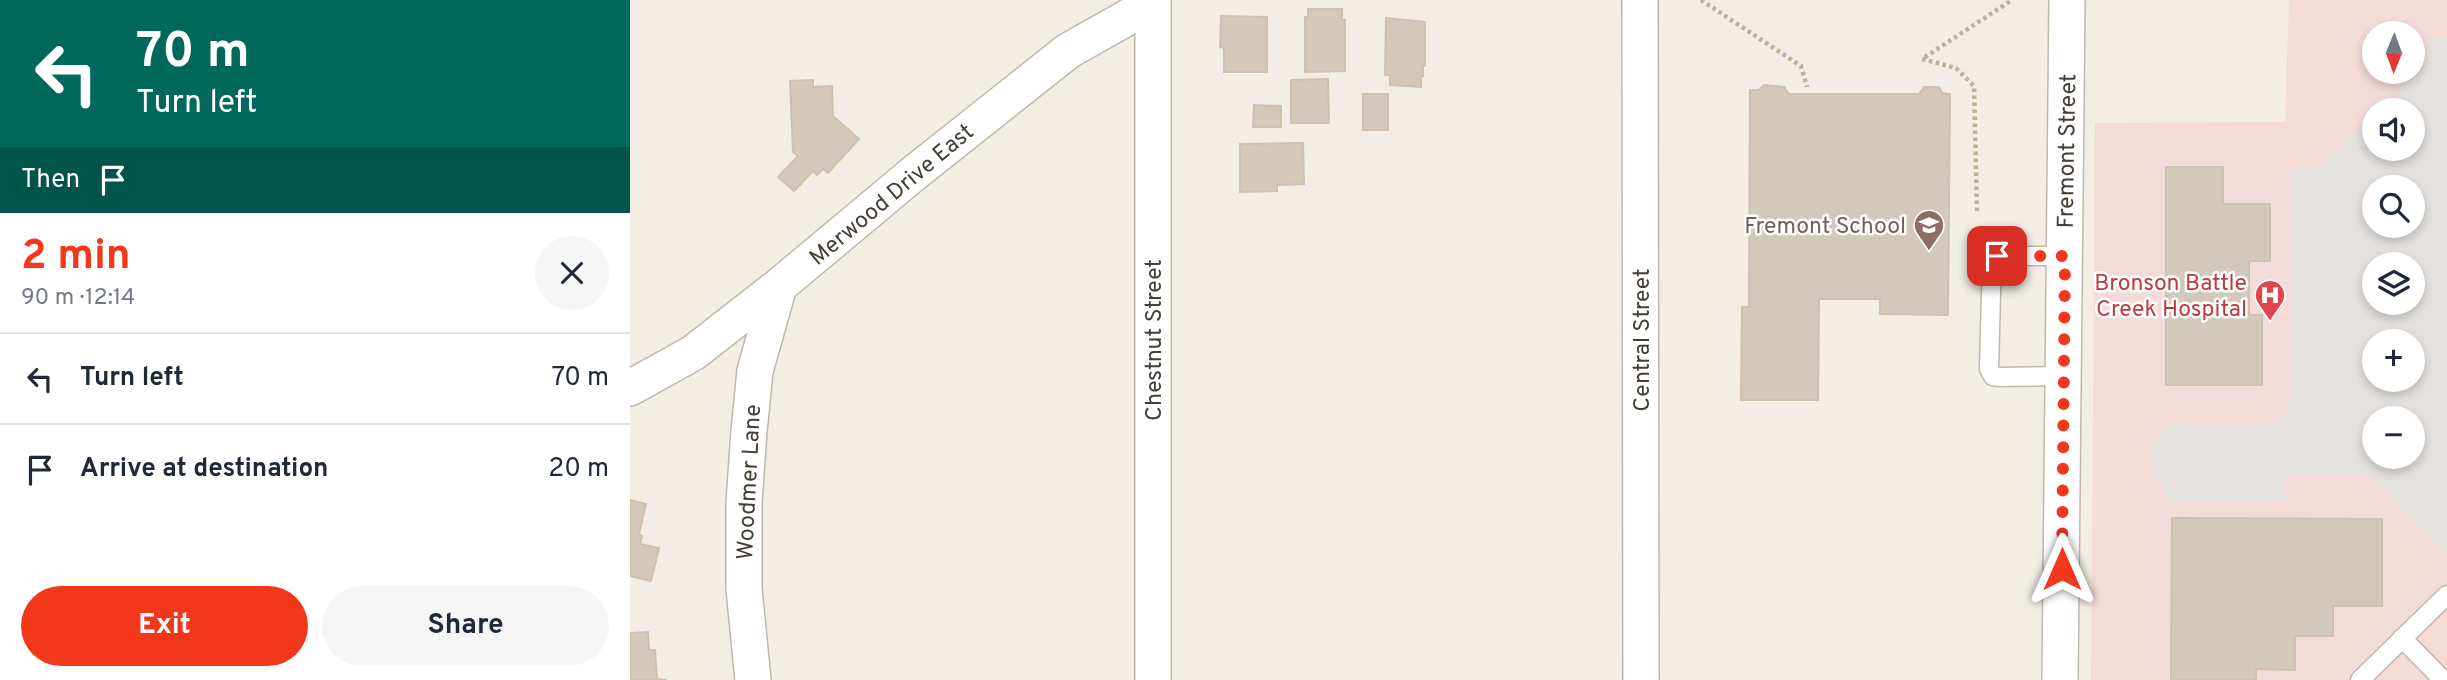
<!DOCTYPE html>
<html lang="en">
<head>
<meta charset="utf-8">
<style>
  :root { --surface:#fff; --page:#f6f6f7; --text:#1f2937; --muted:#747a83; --line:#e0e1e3; --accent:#f3371b }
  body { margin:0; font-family:Overpass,sans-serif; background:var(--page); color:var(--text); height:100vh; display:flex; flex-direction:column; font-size:26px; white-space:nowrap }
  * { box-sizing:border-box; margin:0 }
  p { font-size:23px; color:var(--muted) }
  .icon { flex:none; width:38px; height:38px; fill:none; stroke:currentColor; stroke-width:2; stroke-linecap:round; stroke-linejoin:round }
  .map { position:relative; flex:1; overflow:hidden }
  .details { display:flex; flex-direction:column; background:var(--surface); width:630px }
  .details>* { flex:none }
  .hud { background:#00695c; color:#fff; overflow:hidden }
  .needle { width:46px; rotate:181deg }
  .buttons { position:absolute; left:1732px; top:21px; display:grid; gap:14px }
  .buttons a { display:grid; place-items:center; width:63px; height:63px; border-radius:50%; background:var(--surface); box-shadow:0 4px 10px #0003; font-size:35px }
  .pin { position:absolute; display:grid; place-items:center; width:60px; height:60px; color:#fff; margin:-30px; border-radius:14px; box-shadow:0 4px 10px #0006 }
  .me { position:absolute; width:77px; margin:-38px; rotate:0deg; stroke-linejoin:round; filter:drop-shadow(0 0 5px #0008) }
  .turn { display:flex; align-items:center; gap:24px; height:147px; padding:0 21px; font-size:32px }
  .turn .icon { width:91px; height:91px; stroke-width:2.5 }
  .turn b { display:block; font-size:49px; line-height:60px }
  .then { display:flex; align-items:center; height:66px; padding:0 21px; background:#0003; gap:14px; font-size:26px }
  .round { display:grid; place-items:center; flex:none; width:74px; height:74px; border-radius:37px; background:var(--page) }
  .headline { display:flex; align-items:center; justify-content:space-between; height:119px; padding:0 21px }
  h1 { font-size:42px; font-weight:700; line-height:52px; color:var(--accent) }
  .action { display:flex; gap:14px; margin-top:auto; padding:14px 21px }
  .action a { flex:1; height:80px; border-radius:42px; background:var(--accent); color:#fff; font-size:28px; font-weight:700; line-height:80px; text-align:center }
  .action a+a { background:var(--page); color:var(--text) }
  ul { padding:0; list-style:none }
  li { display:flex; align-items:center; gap:21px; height:91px; padding:0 21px; border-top:2px solid var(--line) }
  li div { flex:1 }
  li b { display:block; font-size:26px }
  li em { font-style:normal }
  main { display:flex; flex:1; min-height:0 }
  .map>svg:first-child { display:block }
  .medical { fill:#f2dbd8; fill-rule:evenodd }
  .parking { fill:#e3e0dd; fill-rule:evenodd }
  .building { fill:#d3c9bb; stroke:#cec1ae; stroke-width:2 }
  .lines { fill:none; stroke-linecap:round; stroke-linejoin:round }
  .lane-casing { stroke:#c0b8ab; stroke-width:21 }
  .street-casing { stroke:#c0b8ab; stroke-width:38 }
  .path { stroke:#beb09a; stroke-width:4.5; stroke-dasharray:3.5 3.5; stroke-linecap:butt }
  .lane { stroke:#fff; stroke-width:18 }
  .street { stroke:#fff; stroke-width:35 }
  .route { stroke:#f3371b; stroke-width:12; stroke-dasharray:0 21.6 }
  .labels { text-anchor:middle; stroke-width:5; stroke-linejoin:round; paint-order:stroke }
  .street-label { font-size:23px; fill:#443e35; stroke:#fff }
  .education-label { font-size:23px; fill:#785e54; stroke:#fff; text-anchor:end }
  .health-label { font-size:23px; fill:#be3a42; stroke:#fff; text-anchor:end }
</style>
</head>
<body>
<main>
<section class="details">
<div class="hud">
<div class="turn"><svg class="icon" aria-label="left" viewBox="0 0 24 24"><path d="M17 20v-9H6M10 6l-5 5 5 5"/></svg><div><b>70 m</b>Turn left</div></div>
<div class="then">Then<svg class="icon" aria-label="arrive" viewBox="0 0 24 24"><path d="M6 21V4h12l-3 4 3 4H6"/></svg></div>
</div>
<div class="headline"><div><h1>2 min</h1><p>90 m · 12:14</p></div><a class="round"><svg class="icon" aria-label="close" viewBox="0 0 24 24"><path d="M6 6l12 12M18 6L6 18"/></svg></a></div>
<ul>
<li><svg class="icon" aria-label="left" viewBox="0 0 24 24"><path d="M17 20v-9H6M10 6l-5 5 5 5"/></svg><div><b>Turn left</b></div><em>70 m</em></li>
<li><svg class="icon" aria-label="arrive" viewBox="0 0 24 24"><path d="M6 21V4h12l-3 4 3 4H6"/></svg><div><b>Arrive at destination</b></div><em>20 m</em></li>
</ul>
<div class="action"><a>Exit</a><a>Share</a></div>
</section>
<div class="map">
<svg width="1817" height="680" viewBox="0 0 1817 680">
  <rect width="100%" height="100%" fill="#f2eee5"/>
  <path class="medical" d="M1659 0H1817V680H1461L1465 123 1655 122ZM1745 33H1783V72H1745ZM1745 110H1783V149H1745ZM1745 187H1783V226H1745ZM1745 264H1783V303H1745ZM1745 341H1783V380H1745ZM1745 418H1783V457H1745Z"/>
  <path class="parking" d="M1797 37H1817V551L1815 554 1748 482H1742L1741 475 1655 476V501L1534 502V488L1531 484 1522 477 1521 447 1531 440 1534 423H1640L1650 419 1657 410 1659 406V169L1689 167 1745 114V149H1783V110H1749L1797 62ZM1745 187H1783V226H1745ZM1745 264H1783V303H1745ZM1745 341H1783V380H1745ZM1745 418H1783V457H1745Z"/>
  <path class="building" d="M678 9H712V20H715V71L675 72V17H678Z
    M591 16 637 17V72H594V48L590 47Z
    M756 18 795 22V66H793V76H791V87L760 85V75H755Z
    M698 79 699 123H661V80Z
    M183 80V87L202 86 203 116 229 139 198 173 193 169 187 175 183 171 164 191 148 177 168 156 163 152 160 81Z
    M1134 85 1154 87 1159 94H1289L1294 87H1309L1312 93 1320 94 1318 315 1250 314V299H1189L1188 400H1111L1112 307H1119L1120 90H1129Z
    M733 94H758V130H733Z
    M624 105 651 106V127H623Z
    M673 143 674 184 647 185V191L610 192V144Z
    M1536 167H1593V204H1640V261H1619V315H1632V385H1536Z
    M0 500 16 504 9 534 12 536 10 544 29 548 21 581 0 576Z
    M1542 518 1752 519V606H1703V636H1665V670L1626 669V680H1541Z
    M18 632 19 650H25L27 679 36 680H0V633Z"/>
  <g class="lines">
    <g class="lane-casing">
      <path id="lane" d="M1433 376 1370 377 1363 376 1359 369 1362 256H1435
        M1772 638 1813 680
        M1730 680 1817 595"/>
    </g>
    <g class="street-casing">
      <path id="street" d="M1010 0 1011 680
        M0 388 63 353 149 286 283 174 438 51 523 3
        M123 680 114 589V503L119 431 125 371 149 286
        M523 680V0
        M1430 680 1437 0"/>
    </g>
    <path class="path" d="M1071 0 1171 66 1177 87
      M1347 211 1344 86 1326 68 1292 59 1382 0"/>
    <use href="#lane" class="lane"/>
    <use href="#street" class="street"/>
  </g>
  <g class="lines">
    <path class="route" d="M1367 256H1435L1432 569"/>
  </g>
  <defs>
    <g id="school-pin" transform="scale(1.575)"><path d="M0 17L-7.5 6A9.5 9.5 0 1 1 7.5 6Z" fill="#8d6e63" stroke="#fff"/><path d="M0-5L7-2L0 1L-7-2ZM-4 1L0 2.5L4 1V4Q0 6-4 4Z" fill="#fff"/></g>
    <g id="hospital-pin" transform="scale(1.575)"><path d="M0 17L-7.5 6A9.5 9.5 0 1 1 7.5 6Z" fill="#e0444e" stroke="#fff"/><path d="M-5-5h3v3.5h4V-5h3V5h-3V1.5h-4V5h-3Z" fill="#fff"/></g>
  </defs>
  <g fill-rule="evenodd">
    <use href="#school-pin" x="1299" y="225"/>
    <use href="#hospital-pin" x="1640" y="295"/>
  </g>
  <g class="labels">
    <g class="street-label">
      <text transform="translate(1436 151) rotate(-89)" y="8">Fremont Street</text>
      <text transform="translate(261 194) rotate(-40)" y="8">Merwood Drive East</text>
      <text transform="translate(523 340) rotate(-90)" y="8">Chestnut Street</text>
      <text transform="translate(1011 340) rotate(-90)" y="8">Central Street</text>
      <text transform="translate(118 482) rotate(-87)" y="8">Woodmer Lane</text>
    </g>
    <g class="education-label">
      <text x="1276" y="233">Fremont School</text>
    </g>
    <g class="health-label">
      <text x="1617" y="290">Bronson Battle<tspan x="1617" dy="26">Creek Hospital</tspan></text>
    </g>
  </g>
</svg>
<div class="buttons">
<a><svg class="needle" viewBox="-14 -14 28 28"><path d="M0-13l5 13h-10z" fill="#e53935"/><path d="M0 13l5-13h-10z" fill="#747a83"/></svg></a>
<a><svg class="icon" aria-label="sound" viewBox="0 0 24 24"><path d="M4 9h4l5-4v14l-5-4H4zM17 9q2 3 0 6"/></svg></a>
<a><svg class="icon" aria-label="search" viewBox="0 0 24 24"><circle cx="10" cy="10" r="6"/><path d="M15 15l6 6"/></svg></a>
<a><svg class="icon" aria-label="layers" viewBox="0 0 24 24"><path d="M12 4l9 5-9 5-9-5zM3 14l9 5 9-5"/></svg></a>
<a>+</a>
<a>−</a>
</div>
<div class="pin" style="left:1367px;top:256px;background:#d93025"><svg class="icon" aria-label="arrive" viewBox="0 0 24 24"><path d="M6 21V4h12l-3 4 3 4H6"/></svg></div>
<svg class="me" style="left:1432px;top:569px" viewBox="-20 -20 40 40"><path d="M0-17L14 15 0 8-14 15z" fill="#f3371b" stroke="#fff" stroke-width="4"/></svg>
</div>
</main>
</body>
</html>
